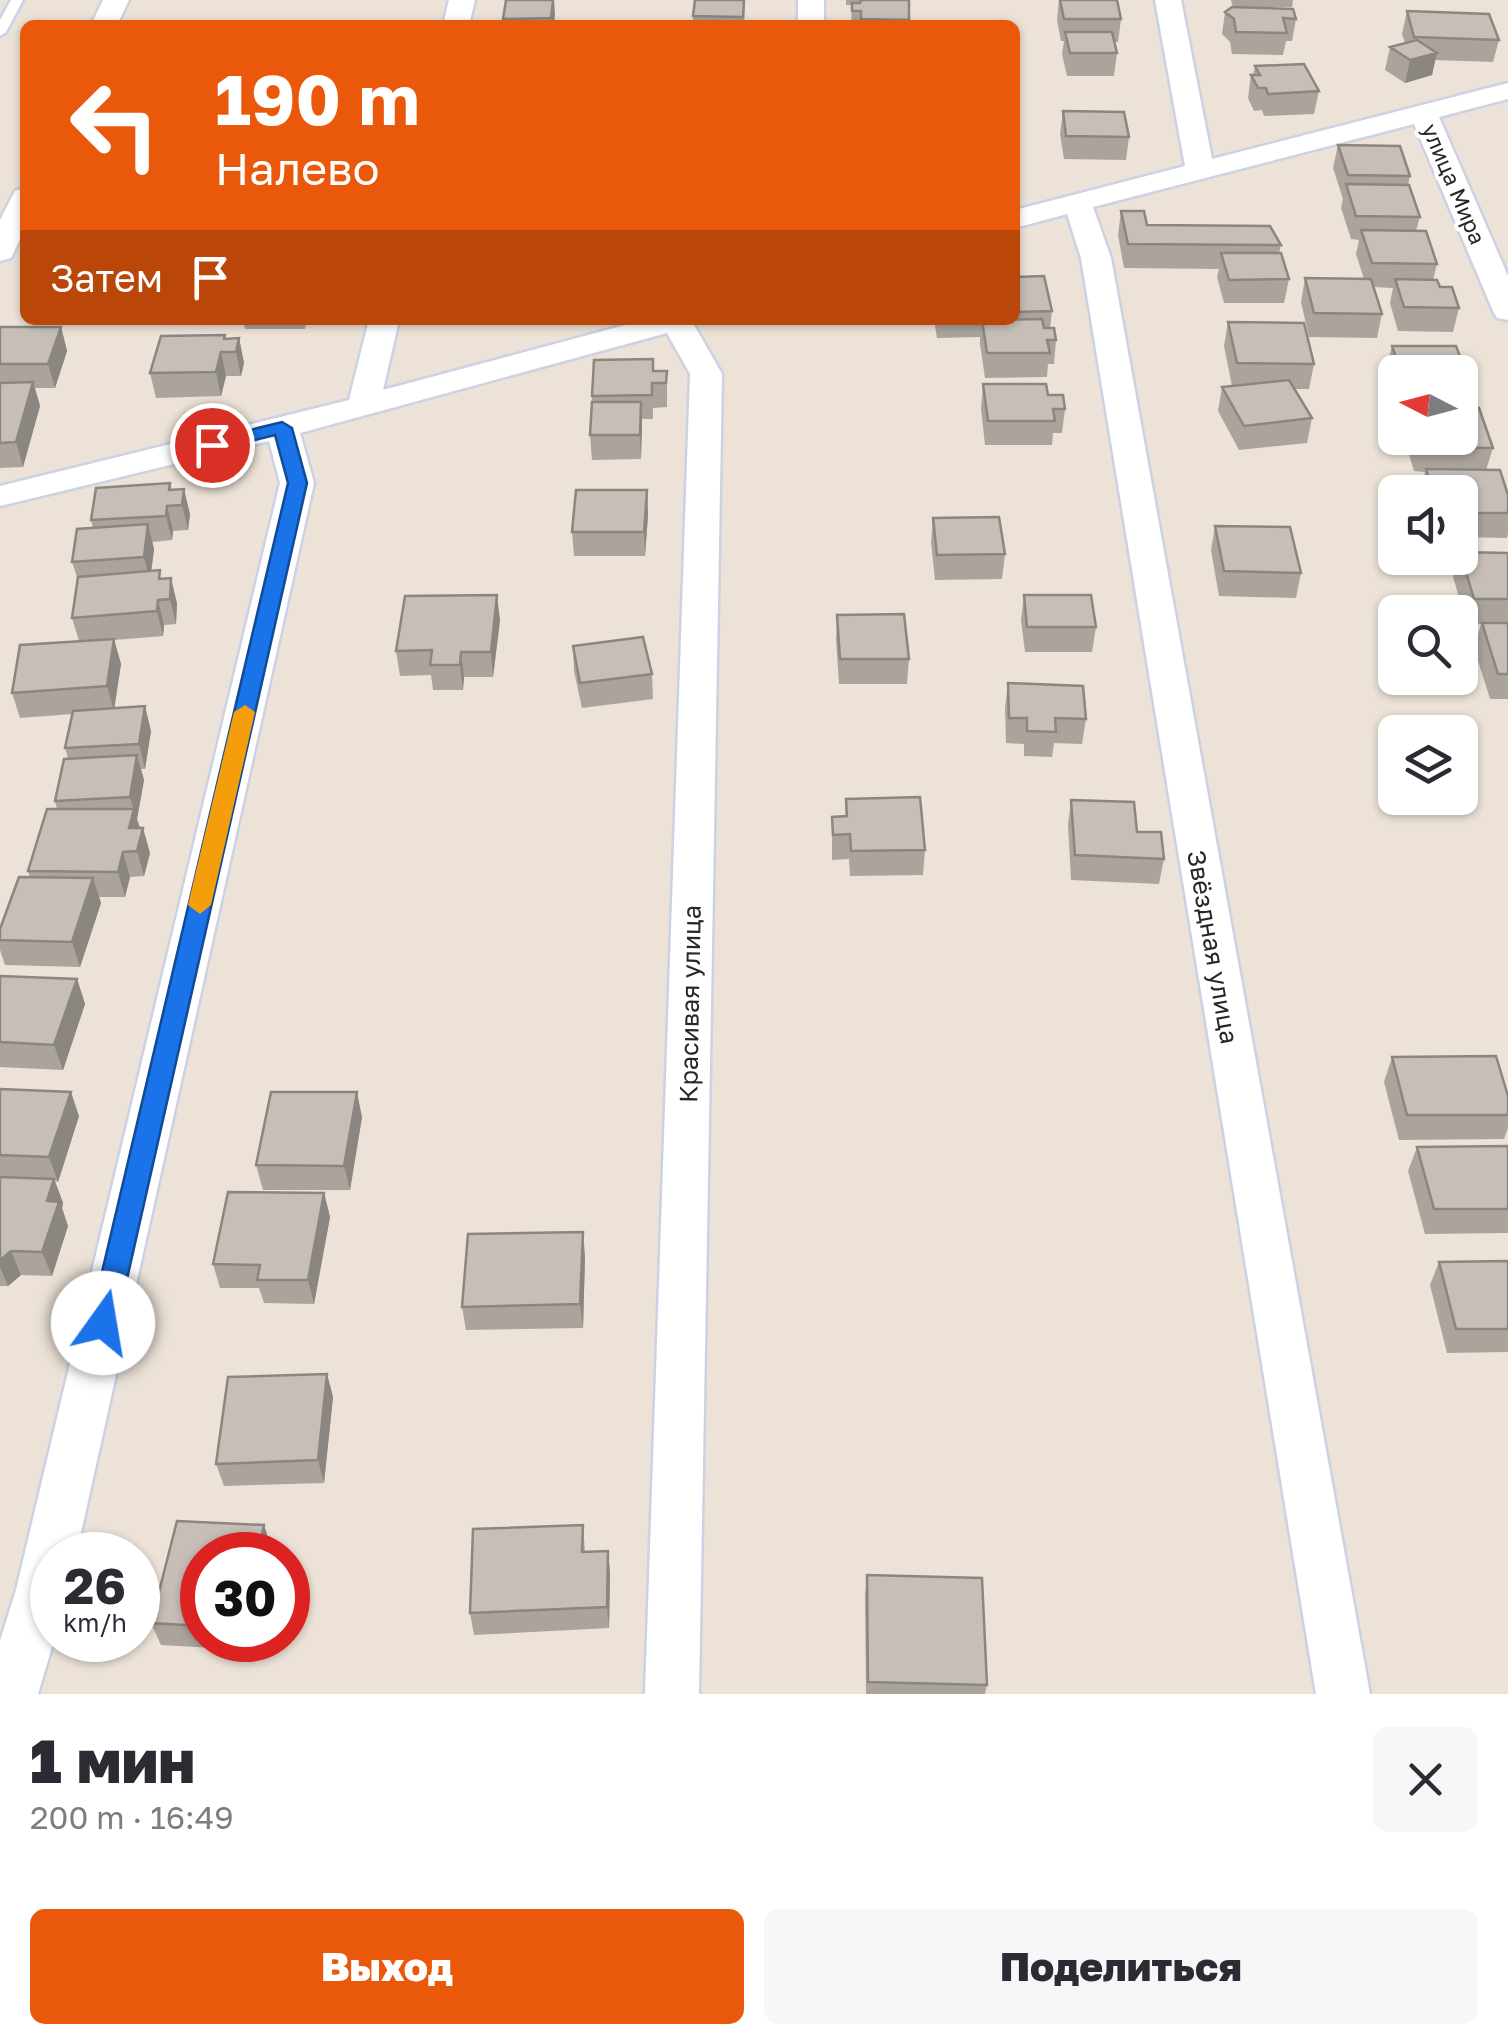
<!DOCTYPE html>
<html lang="ru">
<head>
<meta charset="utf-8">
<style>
  :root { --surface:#fff; --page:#f7f7f7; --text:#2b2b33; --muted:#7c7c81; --accent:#ea580c }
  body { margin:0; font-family:"Golos Text",sans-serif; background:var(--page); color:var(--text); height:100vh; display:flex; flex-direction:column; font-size:38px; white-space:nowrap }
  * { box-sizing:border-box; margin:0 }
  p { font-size:32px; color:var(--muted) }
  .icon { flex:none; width:55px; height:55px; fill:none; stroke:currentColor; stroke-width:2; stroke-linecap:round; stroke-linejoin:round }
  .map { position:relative; height:1694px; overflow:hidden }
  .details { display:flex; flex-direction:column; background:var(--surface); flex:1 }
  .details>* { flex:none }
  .hud { position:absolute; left:20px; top:20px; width:1000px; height:305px; border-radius:15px; box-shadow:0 2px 8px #0004; background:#ea580c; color:#fff; overflow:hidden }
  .needle { width:65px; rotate:276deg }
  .fabs { position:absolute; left:1378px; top:355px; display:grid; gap:20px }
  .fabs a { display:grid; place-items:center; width:100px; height:100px; border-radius:15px; background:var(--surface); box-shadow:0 2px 8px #0004; font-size:50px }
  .speed { position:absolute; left:30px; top:1532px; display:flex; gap:20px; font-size:50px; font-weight:700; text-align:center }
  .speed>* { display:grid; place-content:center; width:130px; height:130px; border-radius:50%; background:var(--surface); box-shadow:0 2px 8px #0004; line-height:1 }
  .speed small { font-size:25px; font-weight:400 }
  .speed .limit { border:15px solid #d22; background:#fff; color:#111 }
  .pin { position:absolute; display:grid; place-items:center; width:85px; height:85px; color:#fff; margin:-42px; border:5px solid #fff; border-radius:50%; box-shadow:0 2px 10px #0007 }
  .me { position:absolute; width:110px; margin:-55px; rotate:13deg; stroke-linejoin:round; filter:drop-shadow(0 0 8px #0008) }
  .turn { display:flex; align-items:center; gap:35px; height:210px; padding:0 30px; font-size:45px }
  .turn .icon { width:130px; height:130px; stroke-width:2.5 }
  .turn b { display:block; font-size:70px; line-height:85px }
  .then { display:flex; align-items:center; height:95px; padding:0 30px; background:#0003; gap:20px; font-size:38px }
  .round { display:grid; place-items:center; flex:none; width:105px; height:105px; border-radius:15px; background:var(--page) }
  .headline { display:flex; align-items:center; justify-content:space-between; height:170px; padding:0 30px }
  h1 { font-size:60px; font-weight:800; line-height:75px }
  .cta { display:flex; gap:20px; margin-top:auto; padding:20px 30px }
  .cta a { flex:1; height:115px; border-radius:15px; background:var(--accent); color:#fff; font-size:40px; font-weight:800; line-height:115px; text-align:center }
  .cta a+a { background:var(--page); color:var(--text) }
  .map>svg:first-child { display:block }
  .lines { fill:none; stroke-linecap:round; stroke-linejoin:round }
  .lane-casing { stroke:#ccd2e3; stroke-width:5 }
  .street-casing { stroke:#ccd2e3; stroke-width:5 }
  .lane { fill:#fff; fill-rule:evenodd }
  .street { fill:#fff; fill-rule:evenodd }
  .wall { fill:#aba49d }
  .shaded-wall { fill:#8b8680 }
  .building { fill:#c7bfb7; stroke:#8b8680; stroke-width:2.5 }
  .route { fill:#1a73e8; stroke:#114b97; stroke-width:2.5 }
  .slow { fill:#f59e0b }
  .labels { text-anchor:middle; stroke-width:8; stroke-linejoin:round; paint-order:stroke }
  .far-street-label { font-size:22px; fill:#272727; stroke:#fff }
  .street-label { font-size:25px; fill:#272727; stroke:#fff }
</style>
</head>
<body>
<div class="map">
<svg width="1508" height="1694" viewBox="0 0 1508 1694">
  <rect width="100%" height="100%" fill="#ece2d7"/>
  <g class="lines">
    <g class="lane-casing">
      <path id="lane" d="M11 0H23L6 32 0 36V20Z"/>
    </g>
    <g class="street-casing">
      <path id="street" d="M103 0H129L117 25H91Z
        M449 0H475L469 25H443Z
        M798 0H824V25H798Z
        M1155 0H1181L1212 159 1508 83V99L1439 117 1508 276V320L1497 318 1493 311 1414 124 1093 207 1111 258 1370 1694H1316L1081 258 1067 214 1015 228V210L1185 166Z
        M25 188V229L11 258 0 261V220L15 191Z
        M369 320H399L383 390 644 320H694L693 323 722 374 699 1694H645L690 374 667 333 300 433 314 483 76 1555H52L54 1640 38 1694H0V1641L16 1590 280 483 269 441 0 506V486L349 400Z"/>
    </g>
    <use href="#lane" class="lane"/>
    <use href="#street" class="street"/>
  </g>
  <path class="wall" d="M506 0H554V25H504Z
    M745 0 744 25H693V16Z
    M846 0H909V25H851L852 5H846Z
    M1059 0H1117L1121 19 1118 42H1114L1117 53 1114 76H1067L1062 54 1064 41H1061L1057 20Z
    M1231 0H1293L1292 7H1237L1296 19 1292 41H1286L1283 55 1232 54 1230 42 1222 34 1225 12 1233 7Z
    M1407 11 1499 40 1493 62 1435 60 1432 75 1405 83 1385 70 1390 47 1405 43 1402 34Z
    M1255 66 1319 91 1314 114 1264 116 1262 110 1254 111 1248 98 1251 75H1253Z
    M1063 111 1129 137 1126 160 1064 159 1060 134Z
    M1338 145 1410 176 1408 185 1420 217 1416 231 1437 264 1433 280 1459 308 1453 332 1398 331 1390 303 1393 288 1374 287 1382 314 1377 338 1309 337 1301 302 1305 278 1364 279 1356 254 1359 240 1351 239 1341 208 1343 199 1333 168Z
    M1121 211 1147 225 1281 245 1279 253 1289 279 1284 303H1224L1217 277 1219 269 1124 268 1118 235Z
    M1015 277 1052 311 1050 328 1056 340 1054 364H1048L1047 377 985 378 980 344V337L937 338 934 320H1015Z
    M243 320H307L305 329H245Z
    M1228 322 1314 364 1309 389H1294L1312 418 1307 443 1239 450 1218 411 1222 387 1232 386 1224 346Z
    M0 327H61L67 351 55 388H35L40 406 23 467 0 468Z
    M239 338 244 363 241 376H226L221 396 156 398 150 373 226 339Z
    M1392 346H1456L1470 383 1464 407 1479 408 1493 448 1486 470H1500L1508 495V533L1507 538 1460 537V492H1420L1425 472 1414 471 1404 438H1460V372H1395V397L1386 370Z
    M653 371H667V407L653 408V419H642L641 459 592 460 590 435 592 396Z
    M983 384 1048 395 1065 409 1062 433H1053L1052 445H985L981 409Z
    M170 483 172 490 190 514 188 530 173 531 172 540 152 542 154 549 151 571 162 579 177 603 176 624 164 625 163 636 114 640 121 664 114 708 151 731 145 769H141L144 780 137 819 150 853 144 876 130 877 125 897H99L101 903 80 967 5 965 0 950V929L30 877 28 871 57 809 55 801 68 758 65 748 72 714 20 718 12 693 79 641 72 618 78 580 72 562 93 528 91 520Z
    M647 490 648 515 645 556H574L572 532Z
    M933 518 1005 554 1002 579 935 580 931 542Z
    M1215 526 1301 573 1296 598 1219 596 1211 550Z
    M1460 552 1508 553V699H1490L1474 648 1481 624H1467L1453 577 1458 558H1460Z
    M1024 595 1096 627 1092 652H1025L1021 620Z
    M837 615 909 659 907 684H839L836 640Z
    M500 620 493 677H464L463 690H433L431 675 400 676 396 651Z
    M573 646 652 674 653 699 582 708 574 671Z
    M1008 683 1086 719 1082 744 1054 743 1052 757 1024 756V744L1006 743 1005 708Z
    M846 799 925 850 923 875 850 876 849 859 832 860V817L845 816Z
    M1071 800 1137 832 1164 859 1159 884 1071 880 1068 825Z
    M0 976 77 979 85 1004 63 1070 0 1067Z
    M1392 1057 1508 1115V1128L1504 1139 1399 1140 1384 1082Z
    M0 1089 79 1116 58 1182 55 1181 63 1203 62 1208 68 1226 52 1276 21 1275 8 1286H0Z
    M362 1117 350 1190H263L256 1165Z
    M1508 1146V1233L1425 1234 1408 1171 1417 1147Z
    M324 1193 330 1217 314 1304 264 1303 259 1288H220L213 1264Z
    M585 1256 583 1328 466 1330 462 1307Z
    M1508 1261V1352L1447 1353 1430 1285 1439 1262Z
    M327 1374 333 1397 324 1483 224 1486 216 1464Z
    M177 1521 264 1525 271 1547 269 1555H202V1640H251L249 1650 161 1645 151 1623Z
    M583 1525 585 1552 608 1551 610 1573 609 1628 474 1635 470 1613Z
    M867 1575 987 1685 985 1694H866L865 1596Z"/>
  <path class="shaded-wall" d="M553 0H554L555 14 554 25H552L551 18Z
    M1437 53 1432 75 1405 83 1410 60Z
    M61 327 67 351 55 388 48 364Z
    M239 338 244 363 241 376 236 352Z
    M221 352 226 376 221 396 216 372Z
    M33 382 40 406 23 467 16 442Z
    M641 402 642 426 641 459 640 435Z
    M184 489 190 514 188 530 182 505Z
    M647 490 648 515 645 556 644 532Z
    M167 506 173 531 172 540 166 516Z
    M148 524 154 549 150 582 144 557Z
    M171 578 177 603 176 624 170 599Z
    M497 595 500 620 493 677 491 652Z
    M158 600 164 625 163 636 157 611Z
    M114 639 121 664 114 711 107 686Z
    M461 652 464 677 463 690 460 665Z
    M145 706 151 731 145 769 139 744Z
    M137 755 144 780 137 819 141 834 143 828 150 853 144 876 137 851 140 841 136 853 129 828 134 811 130 797Z
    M123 852 130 877 125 897 118 872Z
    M93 878 101 903 80 967 72 942Z
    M77 979 85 1004 63 1070 54 1045Z
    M71 1092 79 1116 58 1182 49 1157Z
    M357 1092 362 1117 350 1190 344 1166Z
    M54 1179 63 1203 62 1208 68 1226 52 1276 42 1252 47 1201Z
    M324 1193 330 1217 314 1304 308 1280Z
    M583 1232 585 1256 583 1328 580 1304Z
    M11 1251 21 1275 8 1286 0 1267V1260Z
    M327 1374 333 1397 324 1483 318 1460Z
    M264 1525 271 1547 269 1555H257Z
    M608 1551 610 1573 609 1628 607 1607Z"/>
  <path class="building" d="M506 0H553L551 18 503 19Z
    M695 0H744L743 17 693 16Z
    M861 0H909V20L861 19V11H852V3H860Z
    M1060 0H1117L1121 19H1064Z
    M1232 7 1293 9 1296 19 1283 18 1287 33 1236 32 1234 19 1225 12Z
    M1407 11 1489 14 1499 40 1414 37Z
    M1065 32H1112L1117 53H1070Z
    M1417 40 1437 53 1410 60 1390 47Z
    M1304 64 1319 91 1268 94 1266 88H1258L1251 75H1260L1255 66Z
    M1063 111 1124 112 1129 137 1066 136Z
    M1338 145 1400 146 1410 176 1348 175Z
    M1346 184 1409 185 1420 217 1356 216Z
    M1121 211H1144L1147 225 1270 226 1281 245 1128 244Z
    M1361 230 1426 231 1437 264 1372 263Z
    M1221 253H1281L1289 279 1229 280Z
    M1044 276 1052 311 1015 312V277Z
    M1305 278 1371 279 1382 314 1314 313Z
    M1395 279 1437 280 1440 287H1452L1459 308 1404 307Z
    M1042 319 1044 328H1054L1056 340H1047L1050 353H987L982 320Z
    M1228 322 1304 323 1314 364 1237 363Z
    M0 327H61L48 364H0Z
    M225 335 224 339 239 338 236 352H221L216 372 150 373 161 336Z
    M1392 346H1456L1470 383H1460V372H1401Z
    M653 359V371H667L666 383H652V395L592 396 594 360Z
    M1289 380 1312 418 1244 426 1222 387Z
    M33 382 16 442 0 443V383Z
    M983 384H1046L1048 395H1063L1065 409H1053L1055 421H988Z
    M592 402H641L640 435H590Z
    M1460 407 1479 408 1493 448 1420 447 1417 438H1460Z
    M1426 469 1500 470 1508 495V513H1460V492H1433Z
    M170 483 169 490 184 489 182 505 167 506 166 516 91 520 96 488Z
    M576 490H647L644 532H572Z
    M999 517 1005 554 937 555 933 518Z
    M148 524 144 557 72 562 77 529Z
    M1215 526 1290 527 1301 573 1224 571Z
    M1460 552 1508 553V599H1474Z
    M160 570 159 579 171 578 170 599 158 600 157 611 72 618 78 577Z
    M497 595 491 652H461L460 665H430L432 650 396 651 405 596Z
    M1024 595H1091L1096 627H1027Z
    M904 614 909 659H840L837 615Z
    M1482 623H1508V674H1498Z
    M643 637 652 674 580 683 573 646Z
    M114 639 107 686 12 693 20 645Z
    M1008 683 1083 686 1086 719 1055 718 1056 732 1027 731V718H1009Z
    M145 706 139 744 65 748 73 711Z
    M137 755 130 797 55 801 64 759Z
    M920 797 925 850 851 851 850 834 833 835 832 817 847 816 846 799Z
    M1071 800 1134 802 1137 832H1161L1164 859 1075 855Z
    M47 809H134L129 828H143L137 851 123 852 118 872 28 871Z
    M19 877 93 878 72 942 0 940V929Z
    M0 976 77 979 54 1045 0 1042Z
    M1496 1056 1508 1096V1115H1407L1392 1057Z
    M0 1089 71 1092 49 1157 0 1155Z
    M271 1092H357L344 1166 256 1165Z
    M1508 1146V1209H1434L1417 1147Z
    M0 1177 54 1179 47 1201 59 1202 42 1252 11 1251 0 1260Z
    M228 1192 324 1193 308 1280H257L260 1265 213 1264Z
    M583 1232 580 1304 462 1307 468 1234Z
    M1508 1261V1329H1456L1439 1262Z
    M327 1374 318 1460 216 1464 228 1377Z
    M177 1521 264 1525 257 1555H202V1626L151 1623Z
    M583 1525 582 1552 608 1551 607 1607 470 1613 473 1529Z
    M867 1575 982 1578 987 1685 868 1682Z"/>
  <path class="route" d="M282 422 292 428 307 483 117 1323 113 1332 103 1335 94 1332 90 1323 288 483 275 435 212 451 202 445 205 441Z"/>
  <path class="slow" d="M245 705 255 712 211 905 200 914 188 905 234 712Z"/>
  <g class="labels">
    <g class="far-street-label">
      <text transform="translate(1454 184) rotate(67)" y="8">улица Мира</text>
    </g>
    <g class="street-label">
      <text transform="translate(1213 947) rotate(80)" y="9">Звёздная улица</text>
      <text transform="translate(690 1004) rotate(-89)" y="9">Красивая улица</text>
    </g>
  </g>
</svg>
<div class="fabs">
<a><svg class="needle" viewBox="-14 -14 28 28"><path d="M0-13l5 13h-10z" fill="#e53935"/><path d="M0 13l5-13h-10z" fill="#7c7c81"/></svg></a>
<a><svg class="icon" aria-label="sound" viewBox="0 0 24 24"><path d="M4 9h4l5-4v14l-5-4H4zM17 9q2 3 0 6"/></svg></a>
<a><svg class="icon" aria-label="search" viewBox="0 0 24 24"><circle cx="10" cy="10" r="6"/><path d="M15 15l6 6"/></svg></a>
<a><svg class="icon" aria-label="layers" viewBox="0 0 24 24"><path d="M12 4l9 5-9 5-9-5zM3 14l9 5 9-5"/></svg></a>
</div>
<div class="speed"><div>26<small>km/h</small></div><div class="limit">30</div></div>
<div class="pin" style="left:212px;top:445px;background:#d93025"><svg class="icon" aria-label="arrive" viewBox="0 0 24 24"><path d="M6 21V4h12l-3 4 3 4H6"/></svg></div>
<svg class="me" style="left:103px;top:1323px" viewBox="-20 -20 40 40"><circle r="19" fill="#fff"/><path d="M0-13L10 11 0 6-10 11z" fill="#1a73e8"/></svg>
<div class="hud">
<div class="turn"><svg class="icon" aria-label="left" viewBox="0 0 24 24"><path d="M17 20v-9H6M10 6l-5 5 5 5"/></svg><div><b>190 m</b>Налево</div></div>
<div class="then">Затем<svg class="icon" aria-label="arrive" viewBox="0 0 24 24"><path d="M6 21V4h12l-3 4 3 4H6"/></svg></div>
</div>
</div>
<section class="details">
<div class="headline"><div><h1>1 мин</h1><p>200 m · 16:49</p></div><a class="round"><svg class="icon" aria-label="close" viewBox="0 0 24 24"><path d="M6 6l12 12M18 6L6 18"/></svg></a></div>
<div class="cta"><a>Выход</a><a>Поделиться</a></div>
</section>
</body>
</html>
